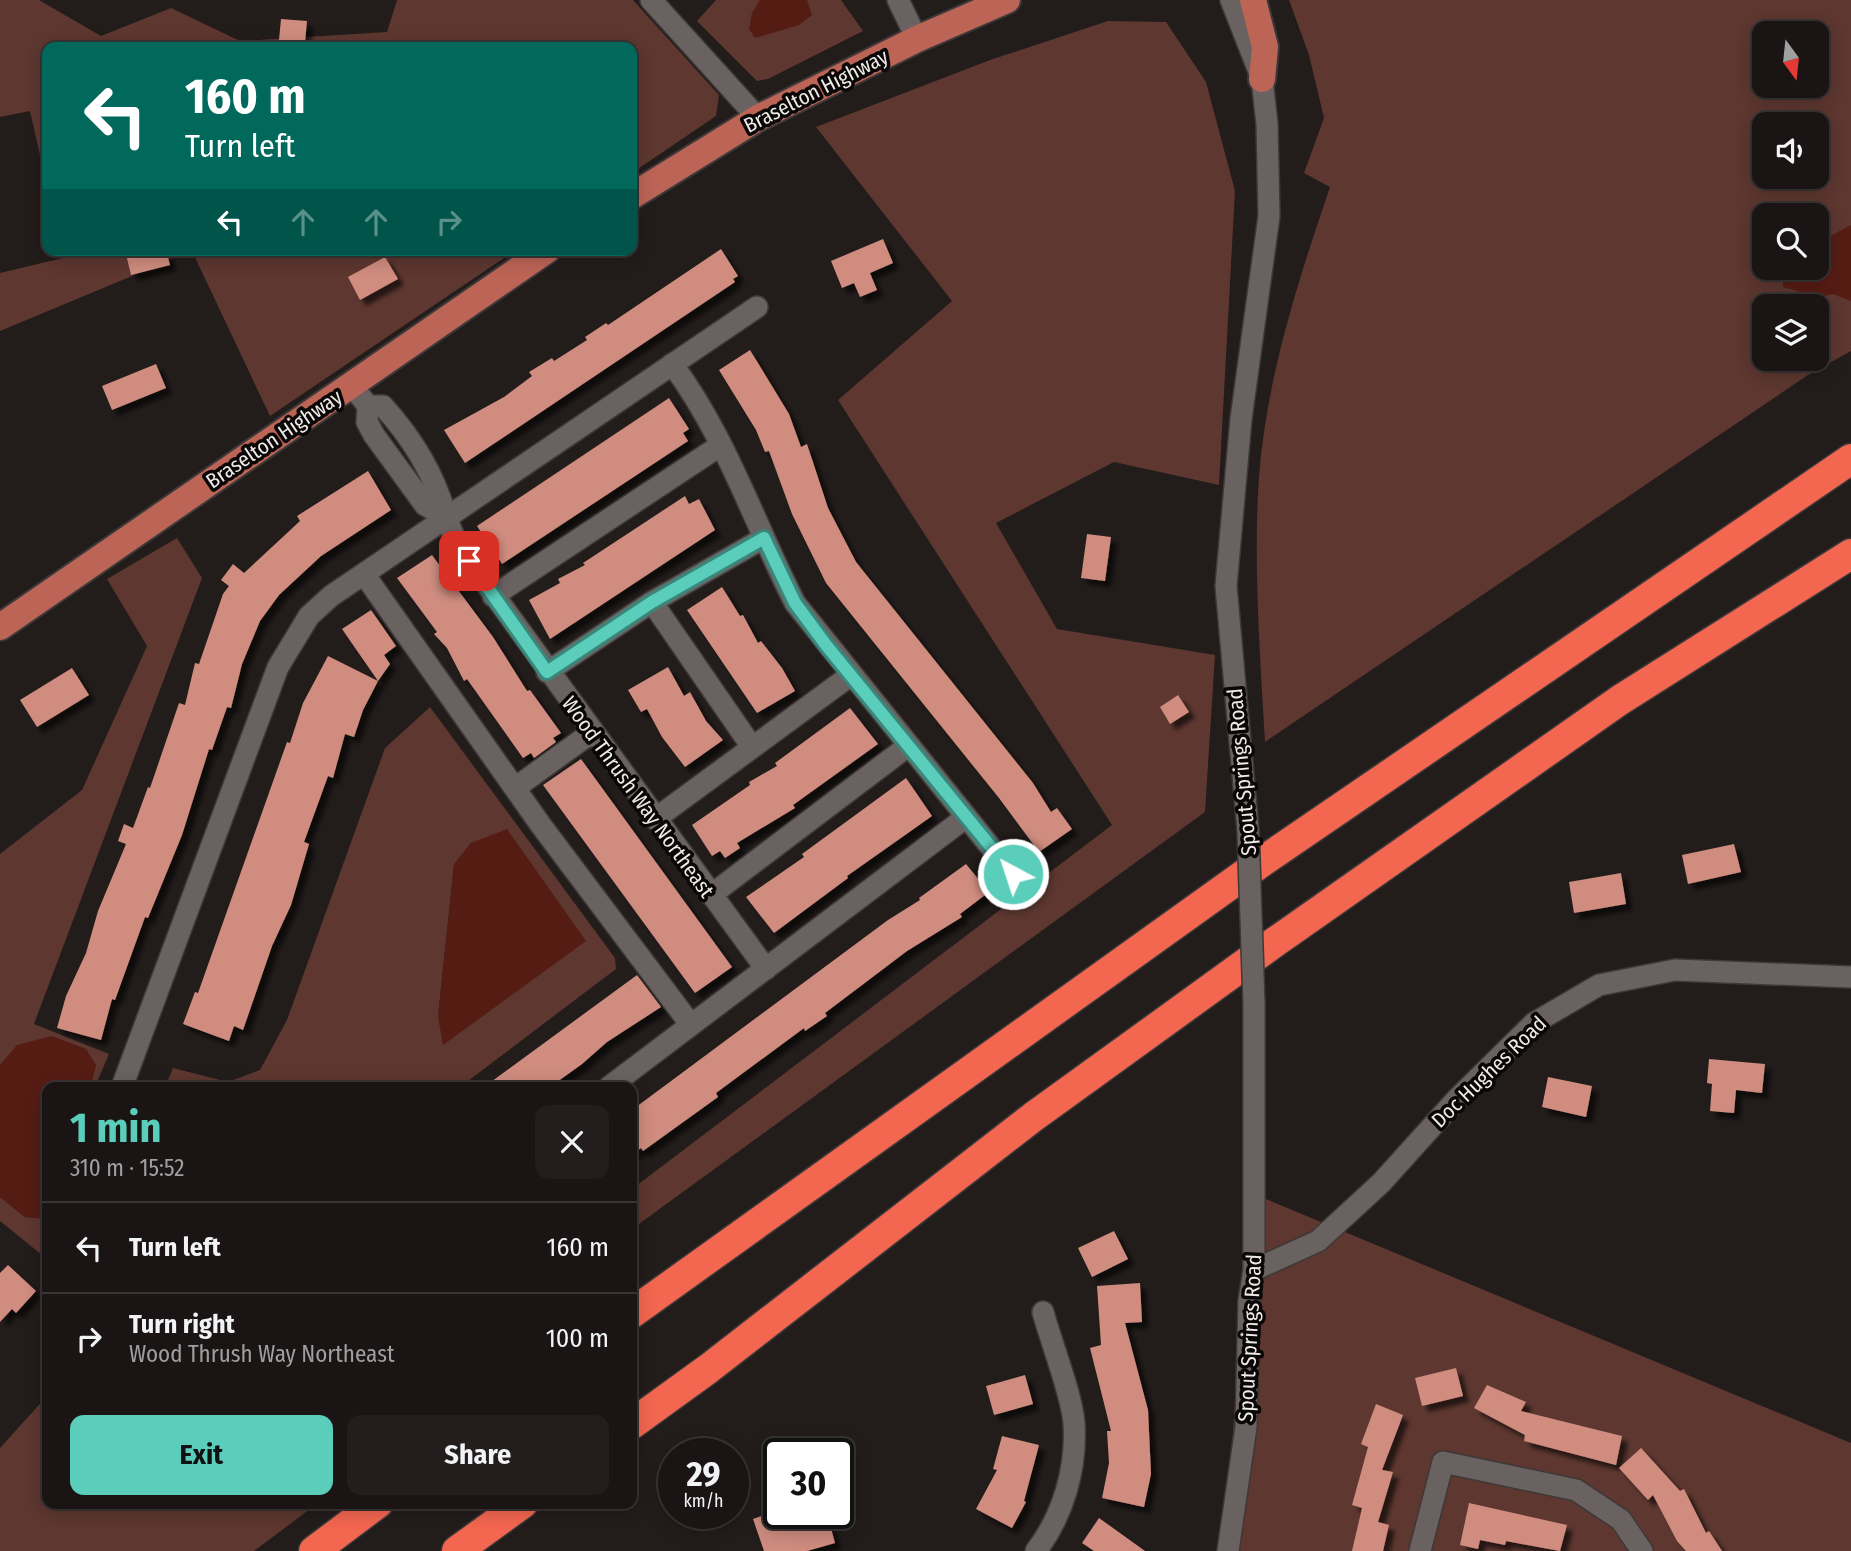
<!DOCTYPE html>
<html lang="en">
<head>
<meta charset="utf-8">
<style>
  :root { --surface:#1a1514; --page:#231e1d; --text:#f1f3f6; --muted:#9f9fa0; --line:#383434; --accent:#5bcebb }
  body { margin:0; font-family:"Fira Sans Condensed",sans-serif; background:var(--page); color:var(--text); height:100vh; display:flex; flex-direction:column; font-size:26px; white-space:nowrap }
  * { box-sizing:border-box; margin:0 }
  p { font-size:23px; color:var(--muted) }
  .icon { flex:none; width:38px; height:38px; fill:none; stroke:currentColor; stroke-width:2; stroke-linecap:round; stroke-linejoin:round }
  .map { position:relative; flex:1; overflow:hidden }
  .details { position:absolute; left:42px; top:1082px; width:595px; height:427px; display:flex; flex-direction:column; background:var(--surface); border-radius:14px; box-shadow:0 4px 18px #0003,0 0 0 2px var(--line) }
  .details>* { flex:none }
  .hud { position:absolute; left:42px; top:42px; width:595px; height:214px; border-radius:14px; box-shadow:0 4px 18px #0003,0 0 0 2px var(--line); background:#00695c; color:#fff; overflow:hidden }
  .needle { width:46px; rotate:165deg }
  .buttons { position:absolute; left:1752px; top:21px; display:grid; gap:14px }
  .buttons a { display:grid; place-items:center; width:77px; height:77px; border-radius:14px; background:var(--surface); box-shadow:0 4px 18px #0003,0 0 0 2px var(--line); font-size:35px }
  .speed { position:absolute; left:658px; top:1438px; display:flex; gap:14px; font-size:35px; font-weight:700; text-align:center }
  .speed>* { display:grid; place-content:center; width:91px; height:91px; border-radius:50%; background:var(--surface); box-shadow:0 4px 18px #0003,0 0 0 2px var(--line); line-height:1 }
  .speed small { font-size:18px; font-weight:400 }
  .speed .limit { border:4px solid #111; border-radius:10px; background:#fff; color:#111 }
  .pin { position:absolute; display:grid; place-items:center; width:60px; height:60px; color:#fff; margin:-30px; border-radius:14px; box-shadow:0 4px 10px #0006 }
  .me { position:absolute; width:77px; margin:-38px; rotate:320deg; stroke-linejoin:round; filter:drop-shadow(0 0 5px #0008) }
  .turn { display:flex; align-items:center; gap:24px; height:147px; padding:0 28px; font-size:32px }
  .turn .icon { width:91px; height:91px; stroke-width:2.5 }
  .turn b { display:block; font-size:49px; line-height:60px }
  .lanes { display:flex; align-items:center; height:66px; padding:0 28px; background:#0003; justify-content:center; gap:35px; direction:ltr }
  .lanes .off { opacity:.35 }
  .round { display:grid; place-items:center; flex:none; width:74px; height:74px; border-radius:14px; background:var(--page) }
  .head { display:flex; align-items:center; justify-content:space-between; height:119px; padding:0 28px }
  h1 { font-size:42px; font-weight:700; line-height:52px; color:var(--accent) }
  .button { display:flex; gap:14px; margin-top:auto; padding:14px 28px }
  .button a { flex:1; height:80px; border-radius:14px; background:var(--accent); color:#111; font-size:28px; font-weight:700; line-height:80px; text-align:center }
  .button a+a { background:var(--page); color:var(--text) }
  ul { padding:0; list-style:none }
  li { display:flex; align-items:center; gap:21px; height:91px; padding:0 28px; border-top:2px solid var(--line) }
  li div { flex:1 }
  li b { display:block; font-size:26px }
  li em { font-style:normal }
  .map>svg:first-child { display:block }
  .green { fill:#5d3730; fill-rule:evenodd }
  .water { fill:#551c14 }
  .building { fill:#cf8c7f; filter:url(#shadow) }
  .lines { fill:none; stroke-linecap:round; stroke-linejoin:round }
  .minor-casing { stroke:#3d3938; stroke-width:24 }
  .major-casing { stroke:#3d3938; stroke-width:30 }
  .highway-casing { stroke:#3d3938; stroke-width:33 }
  .minor { stroke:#696260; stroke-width:21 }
  .major { stroke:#bc6456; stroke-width:26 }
  .highway { stroke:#f36650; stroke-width:30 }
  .minor-bridge-casing { stroke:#3d3938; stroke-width:24; stroke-linecap:butt }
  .minor-bridge { stroke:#696260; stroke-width:21 }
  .route-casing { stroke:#3b867a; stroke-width:18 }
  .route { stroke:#5bcebb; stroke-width:12 }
  .labels { text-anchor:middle; stroke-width:7; stroke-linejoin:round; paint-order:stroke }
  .street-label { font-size:21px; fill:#efebea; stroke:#0a0707 }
</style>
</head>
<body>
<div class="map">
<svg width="1851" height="1551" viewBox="0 0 1851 1551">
  <defs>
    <filter id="shadow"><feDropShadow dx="6" dy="6" stdDeviation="2" flood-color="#0009"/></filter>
  </defs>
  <rect width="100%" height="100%" fill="#221c1b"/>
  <path class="green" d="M0 0H39L101 36 171 8 240 41 387 32 397 0H633L719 95 716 116 632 173V47H47V186L30 111 0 117Z
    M716 0H841L863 31 768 79 757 81 697 21Z
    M1289 0H1851V351L1808 375 1265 742C1260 654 1253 563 1259 476 1267 376 1298 281 1330 187L1304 173 1324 118 1309 55ZM1764 33H1816V86H1764ZM1764 124H1816V177H1764ZM1764 215H1816V268H1764ZM1764 306H1816V359H1764Z
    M1108 21 1166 22 1206 82 1235 191 1219 485 1114 462 996 523 1057 629 1215 655 1205 812 632 1229V1189L1112 825 838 400 952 301 816 127 990 60Z
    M62 250H516L270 416 192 251 0 331V273L63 258Z
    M177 538 202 578 34 1024 109 1054 95 1087H90L96 1065H0V854L82 790 147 646 107 579Z
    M430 707 615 958 616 969 460 1087H165L173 1068 228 1082 260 1070 287 1020 385 748ZM471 843 438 1017 454 865Z
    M1249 1192 1851 1443V1551H1225Z
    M0 1197 25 1217 47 1219V1259L0 1221Z
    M47 1396V1503H318L254 1551H0V1448Z"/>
  <path class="water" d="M760 0H807L812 15 799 25 755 38 749 29 752 13Z
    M1851 225V301L1833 294 1820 297 1783 287V275L1789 268H1816L1817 243Z
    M507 829 586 941 443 1045 438 1017 454 864 471 843Z
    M52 1036 86 1049 96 1065 90 1087H47V1219L25 1217 0 1197V1065L17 1045Z"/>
  <path class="building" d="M281 19 307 21 305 42 279 40Z
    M883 239 893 263 870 273 877 290 860 297 854 283 842 288 831 261Z
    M721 249 738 276 733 279 735 282 465 463 444 430 504 397 532 376 529 372 552 358 554 361 587 340 585 337 606 323 608 325Z
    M125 250H166L170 265 131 275Z
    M385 257 398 279 360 300 348 277Z
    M750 350 789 414 801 447 807 444 828 508 856 562 1033 783 1051 812 1057 808 1072 829 1039 852 999 798 826 583 792 514 769 451 765 452 756 430 719 370Z
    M156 364 166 388 112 410 102 386Z
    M669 398 689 429 683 433 688 441 502 564 477 526Z
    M368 471 391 510 321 556 279 595 260 621 242 664 231 708 227 707 212 750 209 749 182 835 148 918 145 917 115 1000 112 999 101 1040 57 1028 66 996 86 953 98 911 126 844 118 841 124 824 133 828 148 787 150 788 179 703 185 705 195 663 199 664 223 594 229 586 221 580 233 564 244 573 300 521 297 516Z
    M685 496 689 504 699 499 715 530 550 639 529 600 560 583 558 579 585 565 583 563Z
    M1087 534 1111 537 1105 581 1081 578Z
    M432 555 493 637 527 691 530 690 561 733 553 738 556 742 534 758 531 753 523 758 467 679 464 681 447 648 434 634 437 632 397 578Z
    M722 587 740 616 743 615 758 643 761 641 782 668 795 691 757 713 687 610Z
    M371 610 396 646 384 655 390 664 378 681 342 629Z
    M328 656 378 681 363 710 354 737 345 734 333 778 328 776 304 842 309 844 291 905 272 946 243 1030 234 1026 229 1041 183 1024 195 992 198 993 287 742 290 743 303 703Z
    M668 667 684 696 690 692 706 721 723 740 685 767 662 737 647 709 641 712 628 690Z
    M72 668 89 695 37 727 20 700Z
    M1178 695 1189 712 1170 724 1160 707Z
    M850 708 878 744 793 805 795 808 737 843 740 848 725 858 720 851 712 856 692 825 750 785 749 782 777 766 775 763Z
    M581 759 732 967 695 993 543 785Z
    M906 778 932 816 847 876 848 878 774 933 746 897 804 857 802 854Z
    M1734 844 1741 872 1688 884 1682 855Z
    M966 864 989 892 960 914 962 917 907 951 825 1013 827 1016 805 1031 804 1028 716 1093 718 1097 643 1151 641 1148 632 1155V1110L888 920 920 900 919 898Z
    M1621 873 1626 904 1574 913 1569 882Z
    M637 975 661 1007 607 1042 582 1064 550 1087H484Z
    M1709 1059 1765 1064 1762 1093 1736 1090 1734 1113 1710 1111 1712 1084 1707 1083Z
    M1548 1077 1592 1086 1586 1117 1542 1107Z
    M1114 1231 1128 1259 1092 1277 1078 1248Z
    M8 1265 36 1291 16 1313 12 1309 0 1322V1273Z
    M1140 1283 1142 1322 1125 1323 1148 1410 1151 1474 1144 1507 1102 1498 1109 1463 1107 1431H1111L1090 1348 1101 1345 1097 1286Z
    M1456 1368 1463 1396 1422 1406 1415 1378Z
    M1025 1375 1033 1404 994 1415 986 1386Z
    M1487 1385 1526 1402 1521 1411 1622 1436 1616 1465 1524 1441 1525 1435 1474 1408Z
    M1376 1404 1403 1415 1382 1470 1393 1472 1378 1522 1389 1525 1383 1551H1352L1362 1508 1352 1505 1368 1447 1361 1444Z
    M1002 1436 1039 1445 1024 1501 1026 1502 1012 1528 976 1509 997 1470 993 1469Z
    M1641 1448 1680 1491 1684 1489 1706 1533 1709 1531 1722 1551H1686L1677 1541 1653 1495 1648 1500 1619 1468Z
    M1469 1503 1567 1525 1560 1551 1506 1541 1505 1545 1480 1540 1478 1549 1460 1545Z
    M779 1510V1514H827L835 1543 807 1551H764L753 1519Z
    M1099 1518 1145 1551H1094L1082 1543Z"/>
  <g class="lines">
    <g class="minor-casing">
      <path id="minor" d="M651 0 758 118
        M898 0 917 39
        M1231 0 1262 79 1267 124 1269 216 1241 419 1226 586 1248 830
        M672 364C726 436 754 523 795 603L1013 875
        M352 386 368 406 367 422 374 435 425 505 446 517C435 475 412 438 383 406H368
        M446 517 457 544 766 969
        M364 574 540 824 691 1025
        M493 596 721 445
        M652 602 752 747
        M547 672 652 602 764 538
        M515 788 591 733
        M655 819 851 675
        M711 895 908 746
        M122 1087 278 667 309 616 331 596 757 307
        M609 1087 965 818
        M1254 1270 1318 1241 1381 1183 1456 1100 1534 1023 1599 985 1675 970 1851 977
        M1036 1551C1063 1516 1077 1468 1074 1423 1072 1395 1051 1342 1043 1312
        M1228 1551 1246 1427 1249 1301 1254 1270V1004
        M1420 1551 1443 1462 1576 1490 1621 1520 1642 1551"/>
    </g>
    <g class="major-casing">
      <path id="major" d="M1253 0 1265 47 1262 79
        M632 196 758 118 917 39 1007 0
        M0 627 547 250"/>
    </g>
    <g class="highway-casing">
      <path id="highway" d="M632 1313 1263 861 1851 459
        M632 1424 708 1369 1033 1117 1275 942 1620 700 1851 554
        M314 1551 378 1503
        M457 1551 523 1503"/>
    </g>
    <use href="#minor" class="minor"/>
    <use href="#major" class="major"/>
    <use href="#highway" class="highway"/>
    <g class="minor-bridge-casing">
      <path id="minor-bridge" d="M1248 830 1254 1004"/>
    </g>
    <use href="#minor-bridge" class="minor-bridge"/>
  </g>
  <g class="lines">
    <g class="route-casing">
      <path id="route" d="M469 561 547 672 652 602 764 538 795 603 826 645 1013 874"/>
    </g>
    <use href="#route" class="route"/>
  </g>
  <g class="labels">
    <g class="street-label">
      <text transform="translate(816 91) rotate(-27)" y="7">Braselton Highway</text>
      <text transform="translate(274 439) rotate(-34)" y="7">Braselton Highway</text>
      <text transform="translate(1242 772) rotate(-95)" y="7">Spout Springs Road</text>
      <text transform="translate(638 797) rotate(54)" y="7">Wood Thrush Way Northeast</text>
      <text transform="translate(1489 1072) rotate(-44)" y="7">Doc Hughes Road</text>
      <text transform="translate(1250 1338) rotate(-87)" y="7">Spout Springs Road</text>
    </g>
  </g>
</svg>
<div class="buttons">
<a><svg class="needle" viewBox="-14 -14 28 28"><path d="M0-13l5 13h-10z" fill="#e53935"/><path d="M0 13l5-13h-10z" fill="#9f9fa0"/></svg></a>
<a><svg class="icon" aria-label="sound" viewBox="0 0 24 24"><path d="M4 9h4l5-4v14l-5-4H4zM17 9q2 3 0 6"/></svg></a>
<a><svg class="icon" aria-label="search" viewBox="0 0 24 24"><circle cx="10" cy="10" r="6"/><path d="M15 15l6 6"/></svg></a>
<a><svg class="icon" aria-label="layers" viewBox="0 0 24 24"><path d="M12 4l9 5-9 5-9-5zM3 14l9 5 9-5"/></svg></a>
</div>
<div class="speed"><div>29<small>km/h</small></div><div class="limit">30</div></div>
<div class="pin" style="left:469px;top:561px;background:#d93025"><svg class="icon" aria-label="arrive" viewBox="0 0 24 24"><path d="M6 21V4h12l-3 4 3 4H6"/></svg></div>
<svg class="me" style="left:1013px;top:874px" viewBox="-20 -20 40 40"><circle r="17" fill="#5bcebb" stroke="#fff" stroke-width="3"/><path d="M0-11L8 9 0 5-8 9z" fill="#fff"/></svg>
<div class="hud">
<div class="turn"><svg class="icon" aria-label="left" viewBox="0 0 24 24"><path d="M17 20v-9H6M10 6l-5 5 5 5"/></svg><div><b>160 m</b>Turn left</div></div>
<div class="lanes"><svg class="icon" aria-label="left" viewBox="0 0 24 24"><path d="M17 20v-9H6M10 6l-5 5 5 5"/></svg><svg class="icon off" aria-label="ahead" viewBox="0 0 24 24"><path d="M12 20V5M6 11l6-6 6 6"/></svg><svg class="icon off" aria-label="ahead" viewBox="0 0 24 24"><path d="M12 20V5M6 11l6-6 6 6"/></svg><svg class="icon off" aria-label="right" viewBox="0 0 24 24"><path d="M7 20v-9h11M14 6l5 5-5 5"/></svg></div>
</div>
<section class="details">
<div class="head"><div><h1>1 min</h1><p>310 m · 15:52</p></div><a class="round"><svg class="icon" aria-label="close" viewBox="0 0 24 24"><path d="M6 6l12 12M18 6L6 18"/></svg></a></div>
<ul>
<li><svg class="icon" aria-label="left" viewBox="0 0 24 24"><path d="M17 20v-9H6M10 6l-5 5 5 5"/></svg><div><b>Turn left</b></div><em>160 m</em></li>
<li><svg class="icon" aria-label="right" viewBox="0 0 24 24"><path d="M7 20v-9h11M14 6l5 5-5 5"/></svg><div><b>Turn right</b><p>Wood Thrush Way Northeast</p></div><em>100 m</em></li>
</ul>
<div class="button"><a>Exit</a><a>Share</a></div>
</section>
</div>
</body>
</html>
